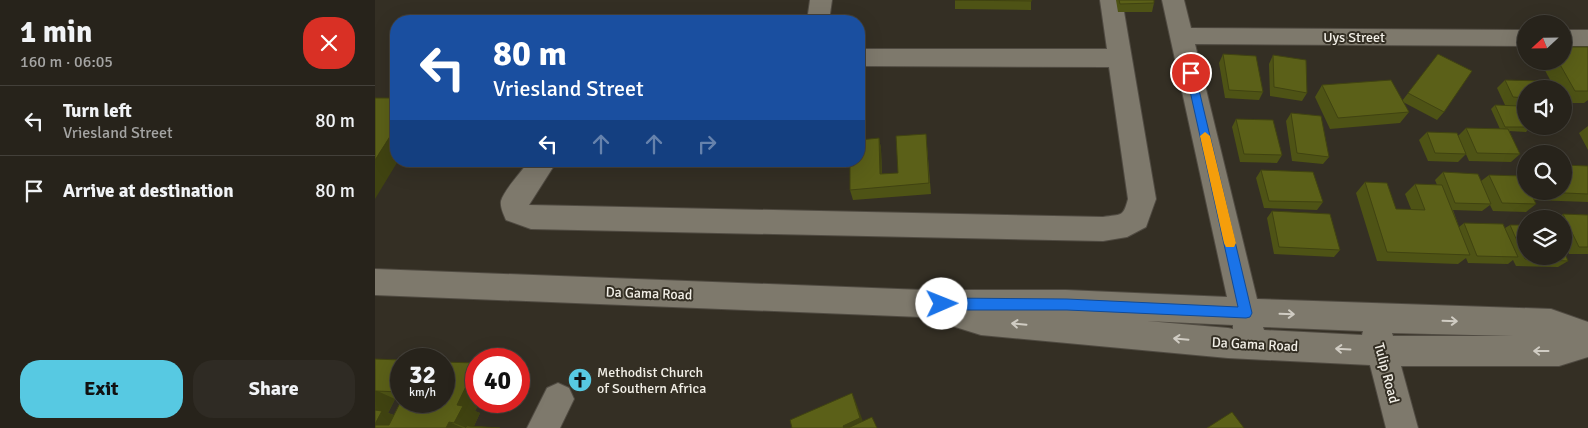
<!DOCTYPE html>
<html lang="en">
<head>
<meta charset="utf-8">
<style>
  :root { --surface:#27231b; --page:#2f2b24; --text:#f1f3f6; --muted:#a4a4a3; --line:#43403a; --accent:#57c9e2 }
  body { margin:0; font-family:Signika,sans-serif; background:var(--page); color:var(--text); height:100vh; display:flex; flex-direction:column; font-size:19px; white-space:nowrap }
  * { box-sizing:border-box; margin:0 }
  p { font-size:16px; color:var(--muted) }
  .icon { flex:none; width:28px; height:28px; fill:none; stroke:currentColor; stroke-width:2; stroke-linecap:round; stroke-linejoin:round }
  .map { position:relative; flex:1; overflow:hidden }
  .sheet { display:flex; flex-direction:column; background:var(--surface); width:375px }
  .sheet>* { flex:none }
  .hud { position:absolute; left:15px; top:15px; width:475px; height:152px; border-radius:20px; box-shadow:0 5px 20px #0002,0 0 0 1px var(--line); background:#1a4fa0; color:#fff; overflow:hidden }
  .needle { width:32px; rotate:248deg }
  .controls { position:absolute; left:1142px; top:15px; display:grid; gap:10px }
  .controls a { display:grid; place-items:center; width:55px; height:55px; border-radius:50%; background:var(--surface); box-shadow:0 5px 20px #0002,0 0 0 1px var(--line); font-size:25px }
  .speed { position:absolute; left:15px; top:348px; display:flex; gap:10px; font-size:25px; font-weight:700; text-align:center }
  .speed>* { display:grid; place-content:center; width:65px; height:65px; border-radius:50%; background:var(--surface); box-shadow:0 5px 20px #0002,0 0 0 1px var(--line); line-height:1 }
  .speed small { font-size:12px; font-weight:400 }
  .speed .limit { border:8px solid #d22; background:#fff; color:#111 }
  .pin { position:absolute; display:grid; place-items:center; width:42px; height:42px; color:#fff; margin:-21px; border:2px solid #fff; border-radius:50%; box-shadow:0 1px 5px #0007 }
  .me { position:absolute; width:55px; margin:-28px; rotate:89deg; stroke-linejoin:round; filter:drop-shadow(0 0 4px #0008) }
  .turn { display:flex; align-items:center; gap:18px; height:105px; padding:0 20px; font-size:22px }
  .turn .icon { width:65px; height:65px; stroke-width:2.5 }
  .turn b { display:block; font-size:35px; line-height:42px }
  .lanes { display:flex; align-items:center; height:48px; padding:0 20px; background:#0003; justify-content:center; gap:25px; direction:ltr }
  .lanes .off { opacity:.35 }
  .round { display:grid; place-items:center; flex:none; width:52px; height:52px; border-radius:20px; background:var(--page) }
  .overview { display:flex; align-items:center; justify-content:space-between; height:85px; padding:0 20px }
  h1 { font-size:30px; font-weight:700; line-height:38px }
  .action { display:flex; gap:10px; margin-top:auto; padding:10px 20px }
  .action a { flex:1; height:58px; border-radius:20px; background:var(--accent); color:#111; font-size:20px; font-weight:700; line-height:58px; text-align:center }
  .action a+a { background:var(--page); color:var(--text) }
  ul { padding:0; list-style:none }
  li { display:flex; align-items:center; gap:15px; height:70px; padding:0 20px; border-top:1px solid var(--line) }
  li div { flex:1 }
  li b { display:block; font-size:19px }
  li em { font-style:normal }
  main { display:flex; flex:1; min-height:0 }
  .map>svg:first-child { display:block }
  .lines { fill:none; stroke-linecap:round; stroke-linejoin:round }
  .minor-casing { stroke:#504b42; stroke-width:2 }
  .minor { fill:#7e796c; fill-rule:evenodd }
  .wall { fill:#4e5315 }
  .shaded-wall { fill:#404311 }
  .building { fill:#5b6018; stroke:#404311 }
  .oneway { stroke:#d0ccc3 }
  .route { fill:#1a73e8; stroke:#114b97 }
  .slow { fill:#f59e0b }
  .labels { text-anchor:middle; stroke-width:4; stroke-linejoin:round; paint-order:stroke }
  .street-label { font-size:14px; fill:#f3f0e8; stroke:#342f24 }
  .poi-label { font-size:14px; fill:#f3f0e8; stroke:#342f24; text-anchor:start }
</style>
</head>
<body>
<main>
<section class="sheet">
<div class="overview"><div><h1>1 min</h1><p>160 m · 06:05</p></div><a class="round" style="background:#d93025;color:#fff"><svg class="icon" aria-label="close" viewBox="0 0 24 24"><path d="M6 6l12 12M18 6L6 18"/></svg></a></div>
<ul>
<li><svg class="icon" aria-label="left" viewBox="0 0 24 24"><path d="M17 20v-9H6M10 6l-5 5 5 5"/></svg><div><b>Turn left</b><p>Vriesland Street</p></div><em>80 m</em></li>
<li><svg class="icon" aria-label="arrive" viewBox="0 0 24 24"><path d="M6 21V4h12l-3 4 3 4H6"/></svg><div><b>Arrive at destination</b></div><em>80 m</em></li>
</ul>
<div class="action"><a>Exit</a><a>Share</a></div>
</section>
<div class="map">
<svg width="1213" height="428" viewBox="0 0 1213 428">
  <rect width="100%" height="100%" fill="#342f24"/>
  <g class="lines">
    <g class="minor-casing">
      <path id="minor" d="M435 0H457L454 21H432Z
        M725 0H747L781 199 771 227 752 237 728 241 156 229 131 220C129 215 125 208 126 201 129 190 147 171 154 161H182L154 205 728 217C746 214 748 218 753 199L734 67 484 66V49H732Z
        M787 0H809L816 28 1151 30V46L820 44 882 299 1176 309 1213 322V357L1184 366H1026L1043 428H1011L995 365 853 358 606 335 574 325 571 318 0 295V269L549 290H691L852 297ZM772 321 858 325V329L853 328ZM888 327 988 331 987 335 889 330ZM1017 333 1138 336H1018Z
        M1189 30H1213V46H1189Z
        M183 383 194 388 199 399 185 428H152L172 388Z"/>
    </g>
    <use href="#minor" class="minor"/>
  </g>
  <path class="wall" d="M580 0H656V10L580 9Z
    M741 0H779V3L777 12H743Z
    M1213 47V100L1209 103H1189V89H1180L1165 61H1189Z
    M848 54 888 92 884 100 850 98 844 63Z
    M1063 54 1069 112 1062 120 1028 102 1034 112 1025 123 955 129 940 97 947 85 1027 101Z
    M898 55 932 93 927 101 895 96 894 64Z
    M1130 80 1151 89V106H1144L1155 127 1151 132 1134 131 1145 154 1136 162 1094 161 1083 136 1091 128 1125 129 1116 109 1120 105H1130L1122 88Z
    M916 113 954 157 948 164 917 161 911 121Z
    M861 119 907 155 902 163 865 162 857 127Z
    M1213 126V150L1204 133Z
    M1052 132 1091 154 1083 162 1053 161 1044 140Z
    M551 134 556 194 478 200 475 190 504 138 506 149 507 174 523 173Z
    M1151 165V191H1189L1213 166V202L1159 200 1161 204 1151 212 1118 211 1115 205 1107 211 1078 210 1084 227 1089 223 1130 228 1135 225 1193 261 1183 267 1141 266 1138 260 1133 264 1093 263 1091 258 1083 264 1002 261 981 193 990 182 1021 209H1036L1030 194 1040 184 1062 185 1060 180 1068 172 1106 181 1114 175 1146 176 1144 171Z
    M886 170 948 202 942 210 889 208 881 178Z
    M897 211 965 250 959 257 899 254 892 218Z
    M1188 214 1213 215V254H1194L1189 243V219H1182Z
    M0 359 26 360V399H20L13 413 19 415 105 401 100 411 105 413 99 426 125 428H0Z"/>
  <path class="shaded-wall" d="M21 127V161H23L0 199V160Z
    M504 138 506 149 507 185 505 174Z
    M101 366V401H105L100 411 105 413 98 428H92L79 423 82 405Z
    M0 390 20 399 13 413 27 418 22 428 0 425Z
    M477 393 480 400 489 424 480 428H469L468 426Z
    M74 422 88 428H71Z"/>
  <path class="building" d="M580 0H656L657 1Z
    M744 0H779V3L745 4Z
    M1189 47H1213V91H1200L1183 61H1189Z
    M848 54 881 56 888 92 854 90Z
    M1063 54 1097 71 1069 112 1033 93Z
    M898 55 931 60 932 93 899 87Z
    M1016 80 1034 112 963 118 947 85Z
    M1130 80 1168 81 1172 89H1151V98L1138 97Z
    M0 98H21V127L0 160Z
    M1120 105 1144 106 1151 120V126H1155V127H1130Z
    M916 113 946 116 954 157 922 153Z
    M861 119 898 120 907 155 869 154Z
    M1091 128 1133 129 1145 154 1102 153Z
    M1052 132 1082 133 1091 154 1060 153Z
    M551 134 554 183 475 190V161H484V140L504 138 505 174 523 173 521 136Z
    M1189 165 1213 166V194L1167 192 1166 191H1189Z
    M886 170 938 172 948 202 894 201Z
    M1068 172 1103 174 1116 204 1080 203Z
    M1114 175 1147 176 1151 184V191H1155L1161 204 1127 203Z
    M990 182 1012 183 1021 209 1050 210 1040 184 1067 185 1095 255 1012 252Z
    M897 211 955 214 965 250 904 247Z
    M1188 214 1213 215V247H1204Z
    M1089 223 1128 224 1143 257 1102 256Z
    M1135 225H1151V256H1189V251L1193 261 1150 259Z
    M0 359 26 360V392L0 391Z
    M69 362 101 363V366L82 405 88 406 79 423 74 422 71 428H0V425H14L26 401H69Z
    M477 393 485 418 468 426 469 428H417L415 420Z
    M0 410 7 411 0 424Z
    M857 412 869 428H832Z
    M497 417 502 428H473Z
    M92 426 125 428H90Z"/>
  <defs><path id="oneway-shaft" d="M-6 0H5M1.5-3L5.5 0L1.5 3" fill="none" stroke-width="1.6" stroke-linecap="round" stroke-linejoin="round" transform="scale(1.25)"/></defs>
  <g class="oneway">
    <use href="#oneway-shaft" transform="translate(912 314) rotate(2)"/>
    <use href="#oneway-shaft" transform="translate(1075 321) rotate(2)"/>
    <use href="#oneway-shaft" transform="translate(644 324) rotate(-175)"/>
    <use href="#oneway-shaft" transform="translate(806 339) rotate(-175)"/>
    <use href="#oneway-shaft" transform="translate(968 349) rotate(-177)"/>
    <use href="#oneway-shaft" transform="translate(1166 351) rotate(180)"/>
  </g>
  <path class="route" d="M816 69 820 73 877 313 875 317 871 318 692 310H567L563 308 561 304 563 300 567 298 692 299 863 307 811 73Z"/>
  <path class="slow" d="M830 132 835 136 861 243 859 247H851L849 243 825 136Z"/>
  <defs>
    <g id="church-disc" transform="scale(1.25)"><circle r="9.5" fill="#57c9e2" stroke="#342f24"/><path d="M-1.2-6h2.4v3.5h3.3v2.4h-3.3V6h-2.4V-.1h-3.3v-2.4h3.3Z" fill="#111"/></g>
  </defs>
  <g fill-rule="evenodd">
    <use href="#church-disc" x="205" y="380"/>
  </g>
  <g class="labels">
    <g class="street-label">
      <text x="979" y="42">Uys Street</text>
      <text transform="translate(274 293) rotate(2)" y="5">Da Gama Road</text>
      <text transform="translate(880 344) rotate(3)" y="5">Da Gama Road</text>
      <text transform="translate(1012 373) rotate(75)" y="5">Tulip Road</text>
    </g>
    <g class="poi-label">
      <text x="222" y="377">Methodist Church<tspan x="222" dy="16">of Southern Africa</tspan></text>
    </g>
  </g>
</svg>
<div class="controls">
<a><svg class="needle" viewBox="-14 -14 28 28"><path d="M0-13l5 13h-10z" fill="#e53935"/><path d="M0 13l5-13h-10z" fill="#a4a4a3"/></svg></a>
<a><svg class="icon" aria-label="sound" viewBox="0 0 24 24"><path d="M4 9h4l5-4v14l-5-4H4zM17 9q2 3 0 6"/></svg></a>
<a><svg class="icon" aria-label="search" viewBox="0 0 24 24"><circle cx="10" cy="10" r="6"/><path d="M15 15l6 6"/></svg></a>
<a><svg class="icon" aria-label="layers" viewBox="0 0 24 24"><path d="M12 4l9 5-9 5-9-5zM3 14l9 5 9-5"/></svg></a>
</div>
<div class="speed"><div>32<small>km/h</small></div><div class="limit">40</div></div>
<div class="pin" style="left:816px;top:73px;background:#d93025"><svg class="icon" aria-label="arrive" viewBox="0 0 24 24"><path d="M6 21V4h12l-3 4 3 4H6"/></svg></div>
<svg class="me" style="left:567px;top:304px" viewBox="-20 -20 40 40"><circle r="19" fill="#fff"/><path d="M0-13L10 11 0 6-10 11z" fill="#1a73e8"/></svg>
<div class="hud">
<div class="turn"><svg class="icon" aria-label="left" viewBox="0 0 24 24"><path d="M17 20v-9H6M10 6l-5 5 5 5"/></svg><div><b>80 m</b>Vriesland Street</div></div>
<div class="lanes"><svg class="icon" aria-label="left" viewBox="0 0 24 24"><path d="M17 20v-9H6M10 6l-5 5 5 5"/></svg><svg class="icon off" aria-label="ahead" viewBox="0 0 24 24"><path d="M12 20V5M6 11l6-6 6 6"/></svg><svg class="icon off" aria-label="ahead" viewBox="0 0 24 24"><path d="M12 20V5M6 11l6-6 6 6"/></svg><svg class="icon off" aria-label="right" viewBox="0 0 24 24"><path d="M7 20v-9h11M14 6l5 5-5 5"/></svg></div>
</div>
</div>
</main>
</body>
</html>
